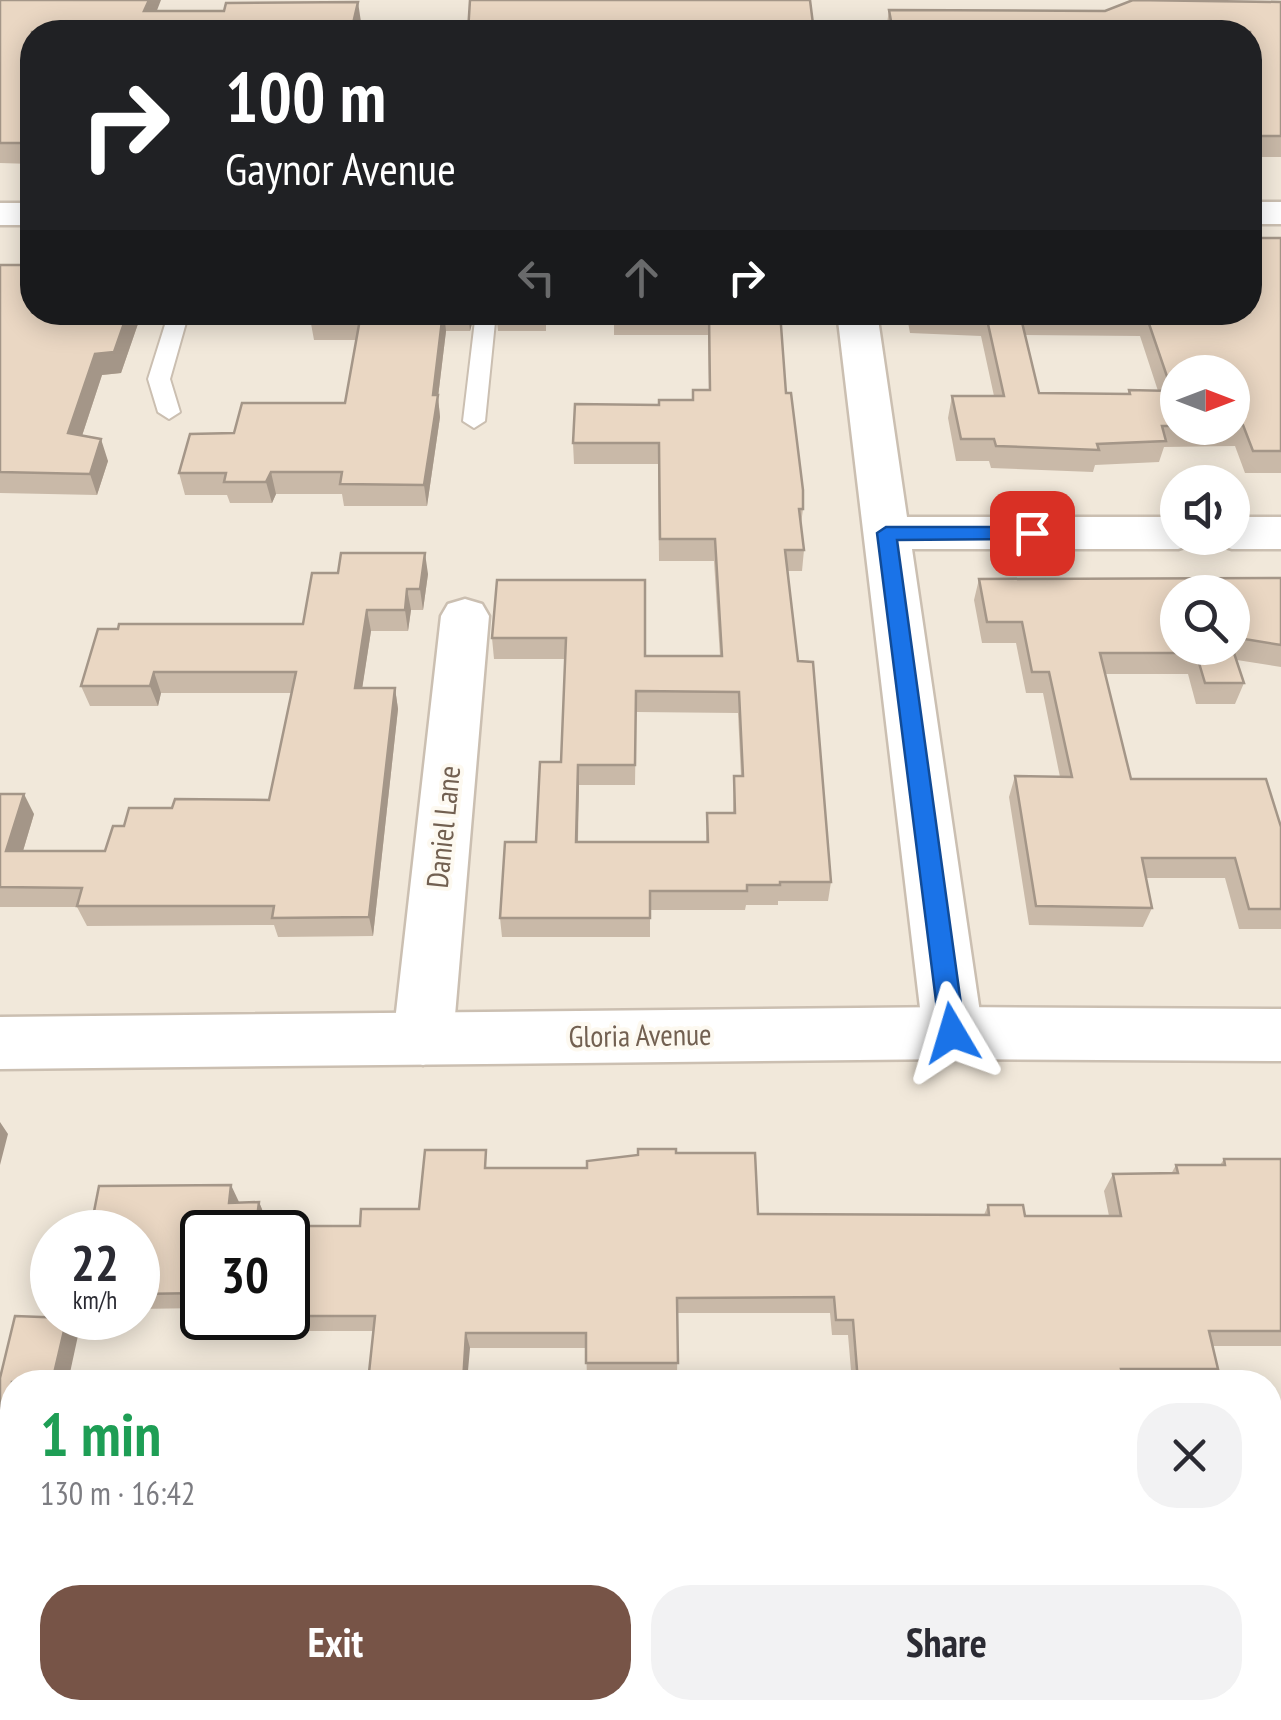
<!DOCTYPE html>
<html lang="en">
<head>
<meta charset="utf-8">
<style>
  :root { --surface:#fff; --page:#f2f2f3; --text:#2b2b33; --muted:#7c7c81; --accent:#775447 }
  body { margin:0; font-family:"PT Sans Narrow",sans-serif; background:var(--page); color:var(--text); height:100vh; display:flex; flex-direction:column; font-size:38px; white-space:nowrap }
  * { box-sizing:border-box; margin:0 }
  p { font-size:32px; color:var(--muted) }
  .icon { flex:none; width:55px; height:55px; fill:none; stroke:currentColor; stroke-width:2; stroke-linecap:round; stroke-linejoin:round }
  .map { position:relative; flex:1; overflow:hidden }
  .sheet { position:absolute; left:0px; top:1370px; width:1282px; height:350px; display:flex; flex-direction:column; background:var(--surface); border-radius:40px 40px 0 0; box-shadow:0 5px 25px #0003 }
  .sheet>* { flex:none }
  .guide { position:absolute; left:20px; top:20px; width:1242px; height:305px; border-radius:40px; box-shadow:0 5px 25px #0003; background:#202124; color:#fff; overflow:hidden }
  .needle { width:65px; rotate:90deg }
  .controls { position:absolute; left:1160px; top:355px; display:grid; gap:20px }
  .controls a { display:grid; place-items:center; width:90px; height:90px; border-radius:50%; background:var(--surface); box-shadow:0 5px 25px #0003; font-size:50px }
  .speed { position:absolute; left:30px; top:1210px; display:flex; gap:20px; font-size:50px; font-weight:700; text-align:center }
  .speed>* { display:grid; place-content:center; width:130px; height:130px; border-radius:50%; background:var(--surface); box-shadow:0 5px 25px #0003; line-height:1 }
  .speed small { font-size:25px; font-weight:400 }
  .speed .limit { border:5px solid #111; border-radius:15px; background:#fff; color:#111 }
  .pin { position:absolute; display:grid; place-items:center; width:85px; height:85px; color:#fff; margin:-42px; border-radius:20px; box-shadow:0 5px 15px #0006 }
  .me { position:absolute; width:110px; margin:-55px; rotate:353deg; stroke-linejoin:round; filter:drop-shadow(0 0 8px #0008) }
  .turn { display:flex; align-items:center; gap:35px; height:210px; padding:0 40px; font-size:45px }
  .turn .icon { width:130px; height:130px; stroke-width:2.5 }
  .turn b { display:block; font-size:70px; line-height:85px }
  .lanes { display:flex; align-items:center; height:95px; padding:0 40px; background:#0003; justify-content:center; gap:50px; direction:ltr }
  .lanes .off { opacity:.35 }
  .round { display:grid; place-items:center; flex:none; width:105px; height:105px; border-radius:40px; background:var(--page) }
  .headline { display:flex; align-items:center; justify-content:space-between; height:170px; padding:0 40px }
  h1 { font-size:60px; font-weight:600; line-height:75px; color:#1e9e55 }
  .primary-button { display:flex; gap:20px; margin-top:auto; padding:20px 40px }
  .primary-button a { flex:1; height:115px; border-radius:40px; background:var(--accent); color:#fff; font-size:40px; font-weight:600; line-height:115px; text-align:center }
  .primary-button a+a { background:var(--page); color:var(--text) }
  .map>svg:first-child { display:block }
  .residential { fill:#f1e8da; fill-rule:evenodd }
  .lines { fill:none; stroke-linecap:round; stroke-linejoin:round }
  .service-casing { stroke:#cbbfb1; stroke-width:4 }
  .minor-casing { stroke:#cbbfb1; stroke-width:5 }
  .tertiary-casing { stroke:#cbbfb1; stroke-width:5 }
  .service { fill:#fff; fill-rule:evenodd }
  .minor { fill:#fff; fill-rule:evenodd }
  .tertiary { fill:#fff; fill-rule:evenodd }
  .wall { fill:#c9b9a8; fill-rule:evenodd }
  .shaded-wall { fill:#a49688 }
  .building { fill:#ead7c3; stroke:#a49688; stroke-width:2.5; fill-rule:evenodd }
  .route { fill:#1a73e8; stroke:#114b97; stroke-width:2.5 }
  .labels { text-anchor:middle; stroke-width:8; stroke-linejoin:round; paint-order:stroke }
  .street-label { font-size:30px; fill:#726051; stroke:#fdf9f0 }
</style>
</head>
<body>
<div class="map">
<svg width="1281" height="1720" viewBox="0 0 1281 1720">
  <rect width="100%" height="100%" fill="#faf6ea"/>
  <path class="residential" d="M0 0H1281V1720H0ZM32 32H1250V312H32ZM1178 372H1232V428H1178ZM1178 482H1232V538H1178ZM1178 592H1232V648H1178ZM52 1232H138V1318H52ZM202 1232H288V1318H202ZM12 1382H1270V1708H12Z"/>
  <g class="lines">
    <g class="service-casing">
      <path id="service" d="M169 312H189L170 379 180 412 169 419 158 412 148 379Z
        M476 312H496L485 421 474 428 463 421Z"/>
    </g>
    <g class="minor-casing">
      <path id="minor" d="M1250 202H1281V224H1250Z
        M0 203H32V225H0Z
        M837 312H877L907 517H1178V538H1198L1194 544 1178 549H912L983 1033 974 1051 953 1059 932 1051 923 1033Z
        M1232 517H1281V549H1232L1216 544 1212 538H1232Z
        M465 599 482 604 489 616 453 1039 444 1057 423 1065 402 1057 393 1039 441 616 448 604Z"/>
    </g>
    <g class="tertiary-casing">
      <path id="tertiary" d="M953 1007 1281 1009V1061L953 1059 0 1069V1017Z"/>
    </g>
    <use href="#service" class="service"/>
    <use href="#minor" class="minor"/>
    <use href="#tertiary" class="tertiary"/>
  </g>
  <path class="wall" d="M0 0 157 11 361 22 32 32V164L0 163Z
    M1190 2H1281V157H1250V32H887L886 30 889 10 1105 11Z
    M1281 238V473H1245L1235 446 1164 447 1159 462 1095 465 1093 472 991 468 989 461H956L948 418 952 396H994L981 336 910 333 906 312H1250ZM1025 335 1140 336 1158 391 1129 390 1128 394 1039 393ZM1178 372H1232V428H1178Z
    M0 265 32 312H166L163 318H140L121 373 102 375 82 436 108 461 97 495 0 493Z
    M190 312H475L470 331H446L438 397 440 417 427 506H344L342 494H276L272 503H230L227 495H185L179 473 234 433 345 403 356 340H314L310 318H191Z
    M496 312H795V315H780L786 393 803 509 801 524 804 550 802 571H788L798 661 831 882 828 901H778V905H746L745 910H650V937H502L500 918 536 842 561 762 565 659H494L492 638 497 580 645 656H720L714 561H659L658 464H574L573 443 659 405 693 400 709 390 708 335H614V317H546V331H498ZM636 712 738 713 741 776H734L733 813H707L706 842H578L579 785H635Z
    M428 574 423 610H411L408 631H371L362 688H395L398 709 373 936 278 937 274 925 87 926 77 907H0V794L34 814 23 851H105L124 826 172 808 269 800 291 693H161L158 706H90L81 686 303 624Z
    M1281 578V667L1237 660 1244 683 1235 704H1196L1188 674H1105L1131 779 1281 827V929H1239L1225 878H1146L1152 908 1143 927 1029 925 1009 797 1015 776 1060 777 1043 693H1026L1016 643H982L974 600 979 579ZM1232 592V648H1178Z
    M676 1153 758 1214 984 1215 988 1205 1025 1216H1109L1104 1191 1113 1174H1171L1176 1165H1220L1224 1159H1281V1346H1213L1218 1369 1206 1382H852L848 1335H832L830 1313H678L677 1377H587L586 1348H470L373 1331H298L290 1316 292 1307H288V1232H202V1308L138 1309V1232L239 1202V1203L259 1202 266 1219V1226H360L419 1209 489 1168H587Z
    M52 1318H68L79 1331 12 1382V1443H1L0 1378Z
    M12 1525V1708H221L219 1720H136L138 1711H25L0 1720Z"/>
  <path class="shaded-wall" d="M149 0H161L149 31 144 11Z
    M358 2 361 22 358 32H351Z
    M31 130 32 136V164L25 143Z
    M128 312H139L140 318 121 373 102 375 76 454 68 433 95 354Z
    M444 312 446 331 438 397 440 417 427 506 424 485 433 395Z
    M468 312H475L470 331Z
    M101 439 108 461 97 495 90 474Z
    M271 472 276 494 272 503 266 482Z
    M425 553 428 574 423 610 420 589Z
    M407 589 411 610 408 631 405 610Z
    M367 610 371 631 359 709 355 688Z
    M154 672 161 693 158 706 150 686Z
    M395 688 398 709 373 936 369 917Z
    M578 765 579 785 577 861 576 842Z
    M24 794 34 814 17 871 6 851Z
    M0 1122 8 1134 0 1165Z
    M231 1185 239 1202 237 1219 229 1203Z
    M259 1202 266 1219 265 1232 256 1226Z
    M67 1318 79 1331 68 1382H52Z
    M466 1333 470 1348 467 1382H463Z
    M10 1703 12 1705V1708H18L25 1711 23 1720H7Z
    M209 1708H221L219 1720H208Z"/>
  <path class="building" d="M0 0H149L144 11H224L226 3 358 2 351 32H32V130H31L25 143H0Z
    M470 0H810L814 32H468Z
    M1133 0 1281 2V136H1250V32H893L889 10 1105 11Z
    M1250 238H1281V451H1253L1243 425H1232V372H1178V426H1162L1166 441 1097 444 1099 450 996 446 994 439H961L952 396H1004L986 315 938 312H1250ZM1020 314 1146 315 1172 391 1129 390 1130 394 1039 393Z
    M0 265H32V312H128L114 352 95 354 68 433 101 439 90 474 0 472Z
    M311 312H443L433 395H438L424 485 340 484 342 472H271L266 482H224L226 473H179L190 434 234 433 242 403H345L360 319H310Z
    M614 312H780L786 393H791L803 490V509H799L804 550H785L798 661 813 662 831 882H780V885H747V891H650V918H500L505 842H536L540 762H561L566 638H492L497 580H645V656H722L715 539H660L659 443H573L575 404 659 405V400H693V390H710L709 314ZM636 691 739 692 743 776H734L735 813H707L708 842H576L578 765H635Z
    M341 553H425L420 589H407L405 610H367L355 688H395L369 917 272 918 274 906H77L82 888 0 887V794H24L6 851H105L113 826H124L129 808H172L175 799 269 800 296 672H154L150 686H81L98 629H118L119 624H303L312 573H338Z
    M1281 578V645L1232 637V592H1178V648L1232 647 1244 683H1205L1196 653H1100L1131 779H1266L1281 827V909H1249L1235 858H1142L1152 908 1036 906 1015 776 1072 777 1049 672H1032L1022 622H987L979 579Z
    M638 1149H676V1153H755L758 1214 989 1215 988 1205H1023L1025 1216H1121L1113 1174 1178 1173 1176 1165H1225L1224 1159H1281V1331H1209L1218 1369H1121L1124 1382H858L853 1320H836L834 1297 677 1298 678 1363H586V1333H466L463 1382H368L375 1316H290L294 1292H288V1232H202V1293L138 1294V1232H90L99 1186 231 1185 229 1203 259 1202 256 1226H360L361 1209H419L425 1150H486L485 1168H587V1161L638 1155Z
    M15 1316 67 1318 52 1382H12V1430H0V1378Z
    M0 1525H12V1703H10L7 1720H0Z
    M139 1708H209L208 1720H136Z
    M486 1708H522L521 1720H486Z
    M723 1708H764V1720H724Z"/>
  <path class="route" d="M886 527H1032L1041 533 1032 539 897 540 965 1033 961 1040 952 1043 944 1040 940 1033 877 533Z"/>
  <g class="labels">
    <g class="street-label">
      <text transform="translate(444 827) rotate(-84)" y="10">Daniel Lane</text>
      <text transform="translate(640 1036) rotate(-1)" y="10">Gloria Avenue</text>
    </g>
  </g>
</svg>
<div class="controls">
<a><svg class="needle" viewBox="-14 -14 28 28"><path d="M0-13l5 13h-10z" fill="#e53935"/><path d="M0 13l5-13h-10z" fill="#7c7c81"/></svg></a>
<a><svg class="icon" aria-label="sound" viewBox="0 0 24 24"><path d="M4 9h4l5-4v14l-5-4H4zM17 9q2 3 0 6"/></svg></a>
<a><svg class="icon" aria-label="search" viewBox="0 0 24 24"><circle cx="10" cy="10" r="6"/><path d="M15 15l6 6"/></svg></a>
</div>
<div class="speed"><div>22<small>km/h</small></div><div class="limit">30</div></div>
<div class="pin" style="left:1032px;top:533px;background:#d93025"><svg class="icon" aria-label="arrive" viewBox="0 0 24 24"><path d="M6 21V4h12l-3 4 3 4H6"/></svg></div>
<svg class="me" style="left:952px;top:1033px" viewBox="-20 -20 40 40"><path d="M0-17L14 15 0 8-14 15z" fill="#1a73e8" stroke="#fff" stroke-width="4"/></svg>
<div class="guide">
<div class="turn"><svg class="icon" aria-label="right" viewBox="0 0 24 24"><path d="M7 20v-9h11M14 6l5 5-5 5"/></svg><div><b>100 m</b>Gaynor Avenue</div></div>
<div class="lanes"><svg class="icon off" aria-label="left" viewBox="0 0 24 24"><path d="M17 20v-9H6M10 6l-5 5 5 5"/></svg><svg class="icon off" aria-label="ahead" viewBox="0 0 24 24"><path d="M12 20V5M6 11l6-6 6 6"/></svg><svg class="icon" aria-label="right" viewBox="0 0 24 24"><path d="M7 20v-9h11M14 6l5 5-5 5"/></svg></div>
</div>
<section class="sheet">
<div class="headline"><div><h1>1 min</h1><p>130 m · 16:42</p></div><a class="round"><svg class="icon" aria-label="close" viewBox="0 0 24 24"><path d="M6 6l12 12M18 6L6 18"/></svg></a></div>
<div class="primary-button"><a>Exit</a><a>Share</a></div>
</section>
</div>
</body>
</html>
